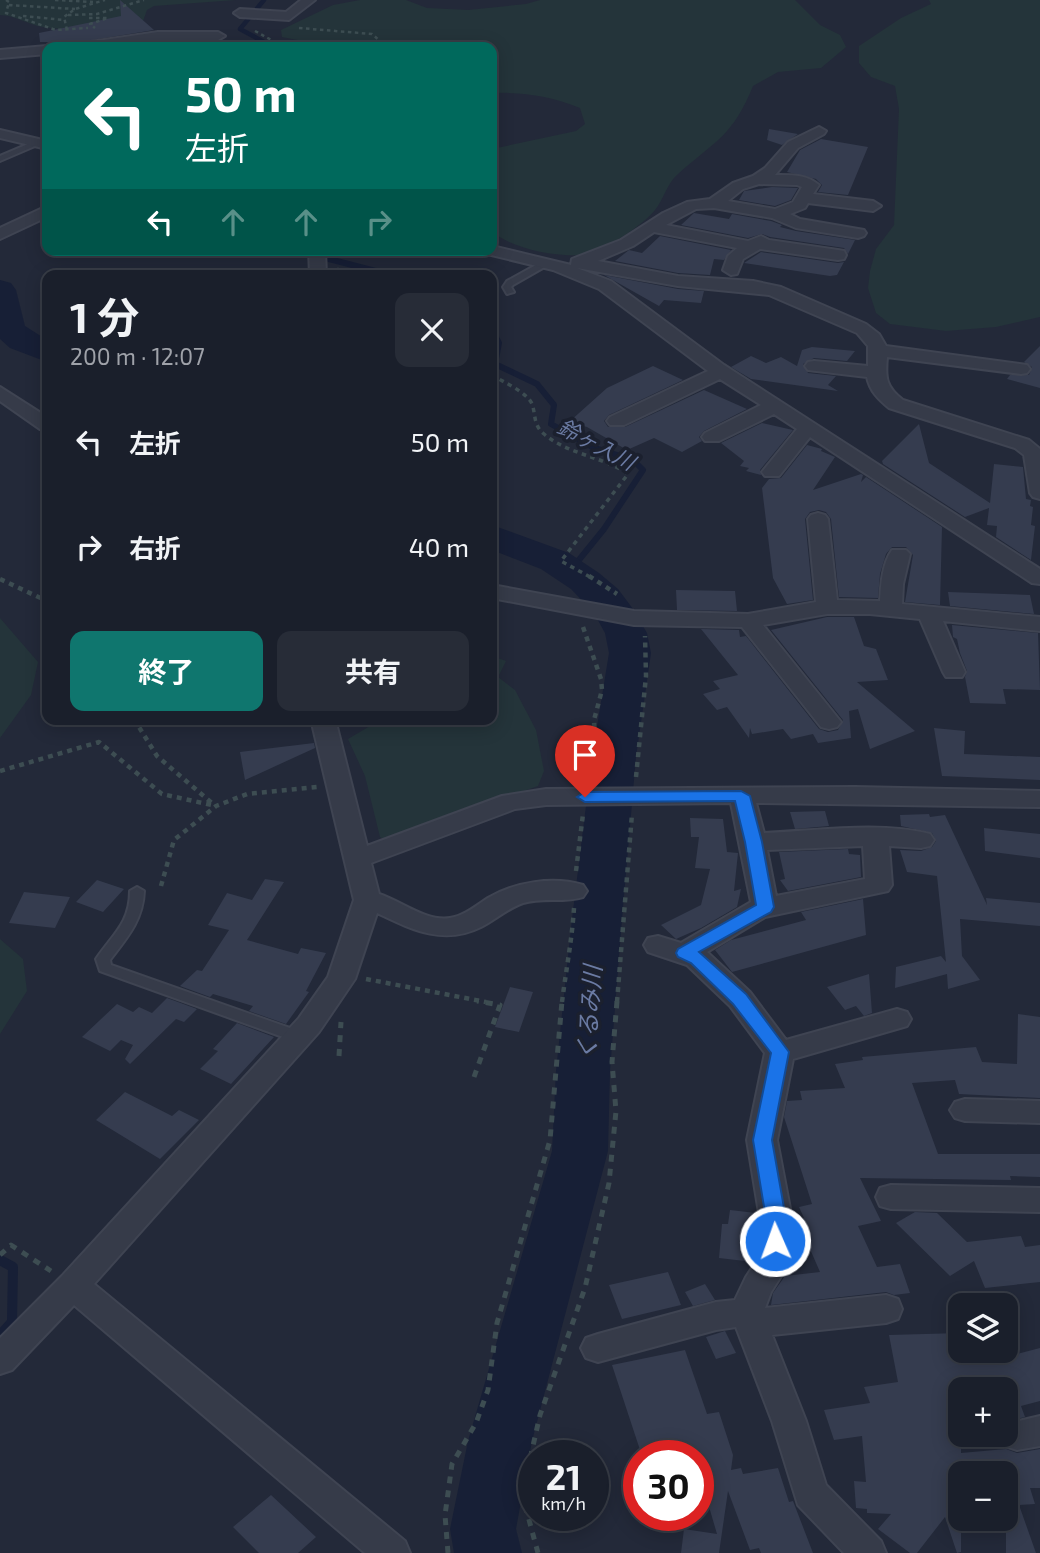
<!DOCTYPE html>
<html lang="ja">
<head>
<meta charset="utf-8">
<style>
  :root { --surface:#1a1f2b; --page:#272c37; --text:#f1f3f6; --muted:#9fa2a9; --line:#383d47; --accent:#0f766e }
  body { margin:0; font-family:"Exo 2","Noto Sans JP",sans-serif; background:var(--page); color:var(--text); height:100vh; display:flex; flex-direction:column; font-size:26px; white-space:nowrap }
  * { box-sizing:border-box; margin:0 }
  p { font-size:23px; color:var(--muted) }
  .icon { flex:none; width:38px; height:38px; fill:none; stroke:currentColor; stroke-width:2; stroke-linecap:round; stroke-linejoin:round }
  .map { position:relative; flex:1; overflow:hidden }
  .details { position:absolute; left:42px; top:270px; width:455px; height:455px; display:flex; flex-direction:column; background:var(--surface); border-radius:14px; box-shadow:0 4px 18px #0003,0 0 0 2px var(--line) }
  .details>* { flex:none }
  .hud { position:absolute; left:42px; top:42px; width:455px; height:214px; border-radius:14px; box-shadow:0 4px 18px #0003,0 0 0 2px var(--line); background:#00695c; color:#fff; overflow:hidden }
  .fabs { position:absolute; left:948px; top:1293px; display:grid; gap:14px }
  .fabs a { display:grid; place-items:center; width:70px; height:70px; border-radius:14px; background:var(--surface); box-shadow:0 4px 18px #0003,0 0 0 2px var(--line); font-size:35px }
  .speed { position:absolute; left:518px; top:1440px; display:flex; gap:14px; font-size:35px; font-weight:700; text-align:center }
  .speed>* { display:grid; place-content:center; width:91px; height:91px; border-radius:50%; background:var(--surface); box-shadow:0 4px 18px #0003,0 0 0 2px var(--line); line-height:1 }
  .speed small { font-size:18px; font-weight:400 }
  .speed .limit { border:10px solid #d22; background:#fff; color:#111 }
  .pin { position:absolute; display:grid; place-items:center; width:60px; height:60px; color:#fff; margin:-72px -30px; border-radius:50% 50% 50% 0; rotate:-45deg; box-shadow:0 0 7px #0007 }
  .pin .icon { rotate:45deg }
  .me { position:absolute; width:77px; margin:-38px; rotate:358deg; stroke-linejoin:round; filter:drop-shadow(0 0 5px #0008) }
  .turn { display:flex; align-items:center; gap:24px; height:147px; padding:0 28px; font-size:32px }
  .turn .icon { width:91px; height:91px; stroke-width:2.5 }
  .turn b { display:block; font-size:49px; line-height:60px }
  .lanes { display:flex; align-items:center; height:66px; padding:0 28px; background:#0003; justify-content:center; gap:35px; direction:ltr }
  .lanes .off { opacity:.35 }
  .round { display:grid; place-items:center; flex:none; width:74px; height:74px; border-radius:14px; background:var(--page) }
  .summary { display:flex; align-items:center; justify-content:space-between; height:119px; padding:0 28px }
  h1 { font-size:42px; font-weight:700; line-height:52px }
  .action { display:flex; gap:14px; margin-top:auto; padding:14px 28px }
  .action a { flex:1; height:80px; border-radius:14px; background:var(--accent); color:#fff; font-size:28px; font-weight:700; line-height:80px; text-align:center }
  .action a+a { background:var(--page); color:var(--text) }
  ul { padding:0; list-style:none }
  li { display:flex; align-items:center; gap:21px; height:105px; padding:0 28px }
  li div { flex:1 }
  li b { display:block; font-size:26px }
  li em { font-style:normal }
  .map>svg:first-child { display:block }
  .green { fill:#24343a }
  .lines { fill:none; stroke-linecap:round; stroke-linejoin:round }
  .stream-far2 { stroke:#171f36; stroke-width:4.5 }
  .stream-far1 { stroke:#171f36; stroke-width:6 }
  .stream { stroke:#171f36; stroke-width:10 }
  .river { fill:#171f36; fill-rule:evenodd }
  .building { fill:#353c4f }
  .lane-casing { stroke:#3f4452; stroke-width:4 }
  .street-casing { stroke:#3f4452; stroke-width:4 }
  .path-far3 { stroke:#3d4d52; stroke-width:2.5; stroke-dasharray:3.5 3.5; stroke-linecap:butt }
  .path-far2 { stroke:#3d4d52; stroke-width:3.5; stroke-dasharray:4.5 4.5; stroke-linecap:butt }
  .path-far1 { stroke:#3d4d52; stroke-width:4.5; stroke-dasharray:5 5; stroke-linecap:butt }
  .path { stroke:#3d4d52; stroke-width:5; stroke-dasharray:7 7; stroke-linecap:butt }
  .lane { fill:#363b49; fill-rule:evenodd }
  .street { fill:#363b49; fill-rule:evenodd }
  .route { fill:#1a73e8; stroke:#114b97; stroke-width:2 }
  .labels { text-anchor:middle; stroke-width:7; stroke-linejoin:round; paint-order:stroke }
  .far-water-label { font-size:21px; font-style:italic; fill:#6b7ba3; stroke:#1b202e }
  .water-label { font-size:24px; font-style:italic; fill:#6b7ba3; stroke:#1b202e }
</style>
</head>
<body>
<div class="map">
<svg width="1040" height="1553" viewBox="0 0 1040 1553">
  <rect width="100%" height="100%" fill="#232939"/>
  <path class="green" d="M0 0H236L154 6 147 10 143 21C120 30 67 31 43 27 29 25 14 15 0 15Z
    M360 0H406L427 8 468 10 526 4 540 0H795L820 25 840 35 846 47 821 68 778 72 753 86C733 136 715 141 678 174 667 183 664 199 655 210 644 224 606 250 588 254 563 259 510 249 492 231V149L576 131 585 124 580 108C550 96 524 92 492 93V47H334L282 37 281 30 333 5Z
    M929 0H1040V317L996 327 946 331 890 324 876 313 868 288 870 271 876 249 894 225 899 109 895 86 871 77 859 63V46L901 18 931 4Z
    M0 618 38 662 31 695 0 738Z
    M492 656 506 661 498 677 515 690 536 730 544 771 538 786 385 840 380 837 365 776 348 739 382 719H492Z
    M0 939 23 959 27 991 0 1034Z"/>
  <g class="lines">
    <path class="stream-far2" d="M260 47 264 42 240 29 264 0"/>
    <path class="stream-far1" d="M330 250 329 259 391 275
      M492 330 499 343 495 364 537 384 554 405 551 424 592 447 633 460 643 470 604 529 570 571"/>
    <path class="stream" d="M0 1260 13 1267 12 1322 0 1335"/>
    <path class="river" d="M0 280 11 283 16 290 25 326 47 340V362L10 348 0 339Z
      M492 525 569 553 599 573 618 589 633 609 647 633 651 653 636 757 622 919 610 1071 608 1151 532 1441 516 1529 522 1553H454L450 1529 468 1441 552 1151 556 1071 572 919 592 757 609 653 605 633 594 613 571 589 541 569 492 550Z"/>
  </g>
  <path class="building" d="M120 0 154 30 81 42H40L39 33 121 16Z
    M769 129 798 134 782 145 767 140Z
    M821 139 868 147 848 195 818 192 822 185 816 179 787 172 800 150Z
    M772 187 798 188 791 200 775 206 739 200 744 191Z
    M694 213 729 219 732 214 771 221 782 225 780 227 796 231 855 240 848 254 844 248 770 237 762 234 748 238 681 225Z
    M660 236 731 250 724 260 714 259 710 275 678 273 615 261 629 250 642 253Z
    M761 252 838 263 844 262 837 275 830 276 744 263Z
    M604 275 678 289 704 291 701 303 664 300 659 306Z
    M1040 346V388L1007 379 1010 375H1029L1032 367 1024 362Z
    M812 347 855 351 847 361 814 358 803 364 808 373 836 376 828 385 838 391 751 379 731 367 751 356 766 363 781 357 797 366 802 350Z
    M653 366 683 380 609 415 604 421 608 427H625L704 390 747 409 704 431 699 437 702 441 682 452 654 438 627 450 587 427 569 422 607 388Z
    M762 423 793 430 760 470 761 475 746 471 749 468 740 466 744 461 721 443Z
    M919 424 929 463 990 503 994 464 1023 467 1026 499 1031 500 1030 506 1033 507 1031 525 1035 526 1031 560 996 537 997 526 987 525 989 508 965 517 883 464 882 461Z
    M807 445 822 449 821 451 835 457 813 490 861 474 863 475 861 482 866 477 942 527 940 605 905 602 913 555 906 547H892L886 554 880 574 878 598 839 597 831 519 826 512 819 510 810 512 805 519 813 600 787 604 773 578 762 488 769 479 781 478Z
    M676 590 735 591 737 611 677 610Z
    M948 592 1030 595 1034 614 950 606Z
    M827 617H854L864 646 876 649 888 680 857 682 915 731 870 749 858 709 849 711 851 738 818 743 813 734 791 739 783 729 752 734 750 728 749 738 727 707 717 710 703 694 720 689 713 681 738 675 701 629 739 630 740 637 746 636 819 729 828 732 838 730 843 720 771 630Z
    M952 625 1038 633 1040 690 1003 689 1006 704 970 703 965 677 967 671 960 653 957 639 953 637Z
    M934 728 965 731 964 754 1040 757V780L942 776Z
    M314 743 315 748 245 780 240 752Z
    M825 811 829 826 795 829 790 812Z
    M929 814 930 817 945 815 987 905 986 898 1040 903V926L960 919 962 956 980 980 948 989 947 974 895 988 896 967 941 956 946 962 937 876 907 872 900 850 921 851 932 847 936 841 932 833 901 826 900 815Z
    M690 818 723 819 727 852 738 853 734 891 741 889 737 907 701 928 676 939 661 925 701 905 710 869 695 868 699 837H691Z
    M984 828 1040 834V858L985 851Z
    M848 849 849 854 860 855 861 877 788 891 780 880 785 879 779 852Z
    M265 879 284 882 247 940 298 954 301 948 326 953 306 991 309 992 286 1024 249 1011 253 1006 213 994 210 997 180 986 197 970 202 971 229 930 208 925 227 893 252 900Z
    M97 880 124 889 103 912 76 902Z
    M24 892 70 897 55 928 9 923Z
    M863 899 866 935 732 972 715 950 731 940 806 920 801 912Z
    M869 974 872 1013 864 1016 856 1006 845 1010 827 987Z
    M510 987 533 992 519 1032 495 1027Z
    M167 998 197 1009 184 1022 176 1019 130 1064 125 1059 133 1045 121 1040 110 1051 82 1037 117 1004 133 1012 139 1007 152 1013Z
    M1018 1014 1040 1017V1098L959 1094 955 1080 912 1083 938 1154H1040V1177L1010 1176 1011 1180 860 1178 881 1221 858 1226 877 1267 900 1264 910 1293 894 1295 886 1292 771 1305 773 1293 785 1276 820 1272 796 1217 804 1218 799 1207 812 1204 784 1117 787 1101 802 1100 800 1091 845 1088 835 1064 863 1060 862 1057 976 1047 982 1062 1017 1064Z
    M237 1023 274 1037 231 1084 200 1069 218 1051 213 1049Z
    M125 1092 172 1116 179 1110 199 1120 160 1159 96 1120Z
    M730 1210 756 1213 755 1258 753 1262 719 1258 722 1224H728Z
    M915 1212 937 1213 967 1242 1021 1236 1025 1247 1040 1245V1282L985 1288 974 1261 950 1276 896 1223Z
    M668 1272 681 1305 622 1319 609 1285Z
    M705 1284 715 1300 693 1306 685 1292Z
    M725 1331 736 1353 716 1359 706 1337Z
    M961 1333V1351H979L982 1363 1040 1348V1401L1021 1406 1025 1417 1006 1421V1390H961V1453L1006 1449 1017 1453 1040 1449V1488H1030L1035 1504 1019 1505 1036 1553H1006V1474H961V1552L957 1553 945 1517 917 1553H910L878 1529 891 1514 867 1513V1509L856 1508 854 1481 866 1482 862 1436 834 1440 824 1410 870 1403 864 1387 898 1382 889 1335Z
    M685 1350 707 1414 719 1412 733 1455 731 1470 741 1468 743 1474 778 1468 789 1502 793 1501 813 1553H761L759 1548 750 1550 728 1491 719 1553H681L684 1529 717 1534 698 1469V1456H642L612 1365Z
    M271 1495 316 1537 298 1553H259L233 1527Z"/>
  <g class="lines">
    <g class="lane-casing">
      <path id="lane" d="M35 141 42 143 0 161V156Z
        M545 260 549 263 548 265 513 285 511 287 514 292 507 294 503 287 507 281Z
        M137 887 144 891C143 920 127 938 110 960L111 965 304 1033 306 1037 304 1041H294L100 971 96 959C113 934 130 923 130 891Z"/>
    </g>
    <g class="street-casing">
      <path id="street" d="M301 0H315L289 20 240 17 234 13 240 9 286 12Z
        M158 32H218L225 36 218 40H158L109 47H77L84 43Z
        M47 46 52 47H47V54L0 58V50Z
        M819 127 826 131 824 134 798 148 775 175C791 175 806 174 819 185L813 194 873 201 881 206 873 211 808 203 805 208 790 214 800 219 864 230 866 233 864 236 858 238 796 228 772 218 714 208 696 209 666 225 748 241 761 236 769 240 838 250 844 251 846 255 844 259 838 260 760 249 743 259 737 274 731 275 723 270 728 256 737 248 654 232 633 246 598 261 678 276 753 281 781 287 866 324 879 334 886 346 1027 365 1030 369 1027 373 1021 374 887 357C885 378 886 387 903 400L1029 440 1040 449V499L1033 497 1030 493 1024 455 1015 448 889 408C878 399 870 391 867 377L808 370 805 366 808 362 814 361 868 366V346L857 333 769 295 678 286 577 268 611 281 724 365 1040 569V584L1032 583 810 437 779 476H765L762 472 797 429 774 414 719 441H705L702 437 705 433 761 405 720 379 624 425H610L607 421 610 417 708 371 599 289 553 270 483 253 481 250H492V246L571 265 572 259 621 240 663 213 687 202 710 199 733 183 753 176 765 168 788 142ZM759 184 797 185 802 187 793 202 775 209 728 201 743 189Z
        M0 130 47 141V149L0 138Z
        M47 206V217L0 239V228Z
        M309 250H325L326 275H310Z
        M0 387 47 417V431L40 429 0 401Z
        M818 513 825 515 828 519 837 600 880 601C881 585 882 564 892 550H906L910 554 903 584 902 604 1040 617V631L943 621 965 672 962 677H946L943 672 920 619 870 614H827L763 625 841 722 837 727 829 729 821 727 742 627 634 625 492 598V585L634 611 748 614 816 602 808 519 811 515Z
        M311 719H335L367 846 502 796 546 789 855 787 1040 791V807L756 803 764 833C815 831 881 821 930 834L934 840 930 846 921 848 889 846 892 885 888 891 765 917 707 952 750 992 786 1040 897 1009 907 1012 911 1019 907 1026 793 1059 777 1140 792 1219 790 1262 771 1292 765 1308 886 1295 898 1299 902 1309 898 1319 886 1323 772 1335 806 1421 826 1485 881 1541 886 1553H844L798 1505 772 1421 736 1327 716 1330 598 1362 586 1358 581 1348 586 1338 598 1334 716 1302 735 1300 746 1277 758 1259 760 1219 747 1140 765 1053 730 1006 687 965 648 952 644 945 648 938 658 936 681 943 751 902 731 803 546 805 515 809 371 863 379 894C401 901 426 922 450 918 464 916 477 905 488 898 515 882 553 876 583 885L587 891 583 897C564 903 543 897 523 903 508 908 495 920 481 927 443 946 411 929 377 913L355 979 319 1032 94 1284 405 1541 410 1553H365L74 1305 12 1370 0 1374V1338L62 1276 299 1018 328 977 354 900ZM863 846 865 879 776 896 767 850Z
        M965 1099 1040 1101V1123L965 1121 955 1118 950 1110 955 1102Z
        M891 1185 1040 1188V1212L891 1209 880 1206 876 1197 880 1188Z
        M1040 1416V1446L1017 1450 1005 1446 1000 1435H1006V1424Z"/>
    </g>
    <path class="path-far3" d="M6 0 9 2 6 13 56 30 88 28
      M55 0 93 2
      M9 5 75 9
      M68 15 97 14 144 0
      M23 16 64 20
      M89 18H108L90 24 95 28
      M299 28 372 34 387 47
      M67 30 64 17 75 9 105 0
      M255 31 275 42 272 47"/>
    <path class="path-far2" d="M337 269 352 275
      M492 375C503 382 527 392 532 404 536 415 533 425 544 434 569 455 602 456 628 474L561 561 592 578"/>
    <path class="path-far1" d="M589 576 617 594
      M0 579 47 601
      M583 627 601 679 602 690 594 720 595 746 588 778
      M134 719 157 756 213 804
      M0 771 99 742 162 794 216 806
      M636 777 646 676 645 636
      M576 871 583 814
      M161 886 174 840 216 806 247 794 317 787
      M366 979 486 1002
      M562 1002C566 970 572 940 574 908
      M617 1002 632 814"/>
    <path class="path" d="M339 1056 341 1022
      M474 1077 500 1005 477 1001
      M0 1255 11 1245 51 1271
      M448 1553 445 1515 452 1464 476 1423 488 1390 497 1323 550 1140 562 1001
      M538 1553 522 1494 540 1415 585 1288 609 1183 616 1111 612 1062 617 1001"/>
    <use href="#lane" class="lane"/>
    <use href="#street" class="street"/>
  </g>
  <path class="route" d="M741 791 750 796 762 842 774 907 771 912 699 952 746 994 789 1052 772 1140 786 1219 785 1241 782 1247 775 1249 768 1247 765 1241 766 1219 753 1140 771 1053 733 1004 691 963 678 957 676 953 678 949 756 905 745 842 735 801 585 802 577 797 585 792Z"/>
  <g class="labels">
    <g class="far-water-label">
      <text transform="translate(596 445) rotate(28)" y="7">鈴ヶ入川</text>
    </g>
    <g class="water-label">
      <text transform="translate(590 1013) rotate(-86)" y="8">くるみ川</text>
    </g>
  </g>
</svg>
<div class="fabs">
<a><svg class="icon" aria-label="layers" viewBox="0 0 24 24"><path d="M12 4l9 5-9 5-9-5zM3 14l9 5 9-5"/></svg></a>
<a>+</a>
<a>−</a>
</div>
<div class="speed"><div>21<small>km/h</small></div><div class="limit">30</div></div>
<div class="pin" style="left:585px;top:797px;background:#d93025"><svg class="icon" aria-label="arrive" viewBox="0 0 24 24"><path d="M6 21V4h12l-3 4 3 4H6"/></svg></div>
<svg class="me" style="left:775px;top:1241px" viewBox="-20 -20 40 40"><circle r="17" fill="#1a73e8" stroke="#fff" stroke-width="3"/><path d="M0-11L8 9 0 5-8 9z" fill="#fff"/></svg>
<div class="hud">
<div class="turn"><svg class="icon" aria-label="left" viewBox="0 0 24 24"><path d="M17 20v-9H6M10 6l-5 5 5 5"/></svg><div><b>50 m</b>左折</div></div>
<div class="lanes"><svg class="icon" aria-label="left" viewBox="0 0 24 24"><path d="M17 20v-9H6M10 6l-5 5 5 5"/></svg><svg class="icon off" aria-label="ahead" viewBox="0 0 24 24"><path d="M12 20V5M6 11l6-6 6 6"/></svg><svg class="icon off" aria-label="ahead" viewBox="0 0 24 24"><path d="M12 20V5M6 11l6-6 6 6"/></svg><svg class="icon off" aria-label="right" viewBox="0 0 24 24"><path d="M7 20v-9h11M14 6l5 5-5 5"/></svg></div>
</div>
<section class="details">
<div class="summary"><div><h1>1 分</h1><p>200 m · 12:07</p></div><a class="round"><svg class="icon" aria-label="close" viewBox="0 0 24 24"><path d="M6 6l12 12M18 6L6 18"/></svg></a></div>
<ul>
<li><svg class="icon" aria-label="left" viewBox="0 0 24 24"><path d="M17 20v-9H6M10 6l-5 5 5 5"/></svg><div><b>左折</b></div><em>50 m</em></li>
<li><svg class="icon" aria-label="right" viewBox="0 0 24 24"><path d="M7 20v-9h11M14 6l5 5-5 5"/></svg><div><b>右折</b></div><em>40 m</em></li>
</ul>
<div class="action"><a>終了</a><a>共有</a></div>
</section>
</div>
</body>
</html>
